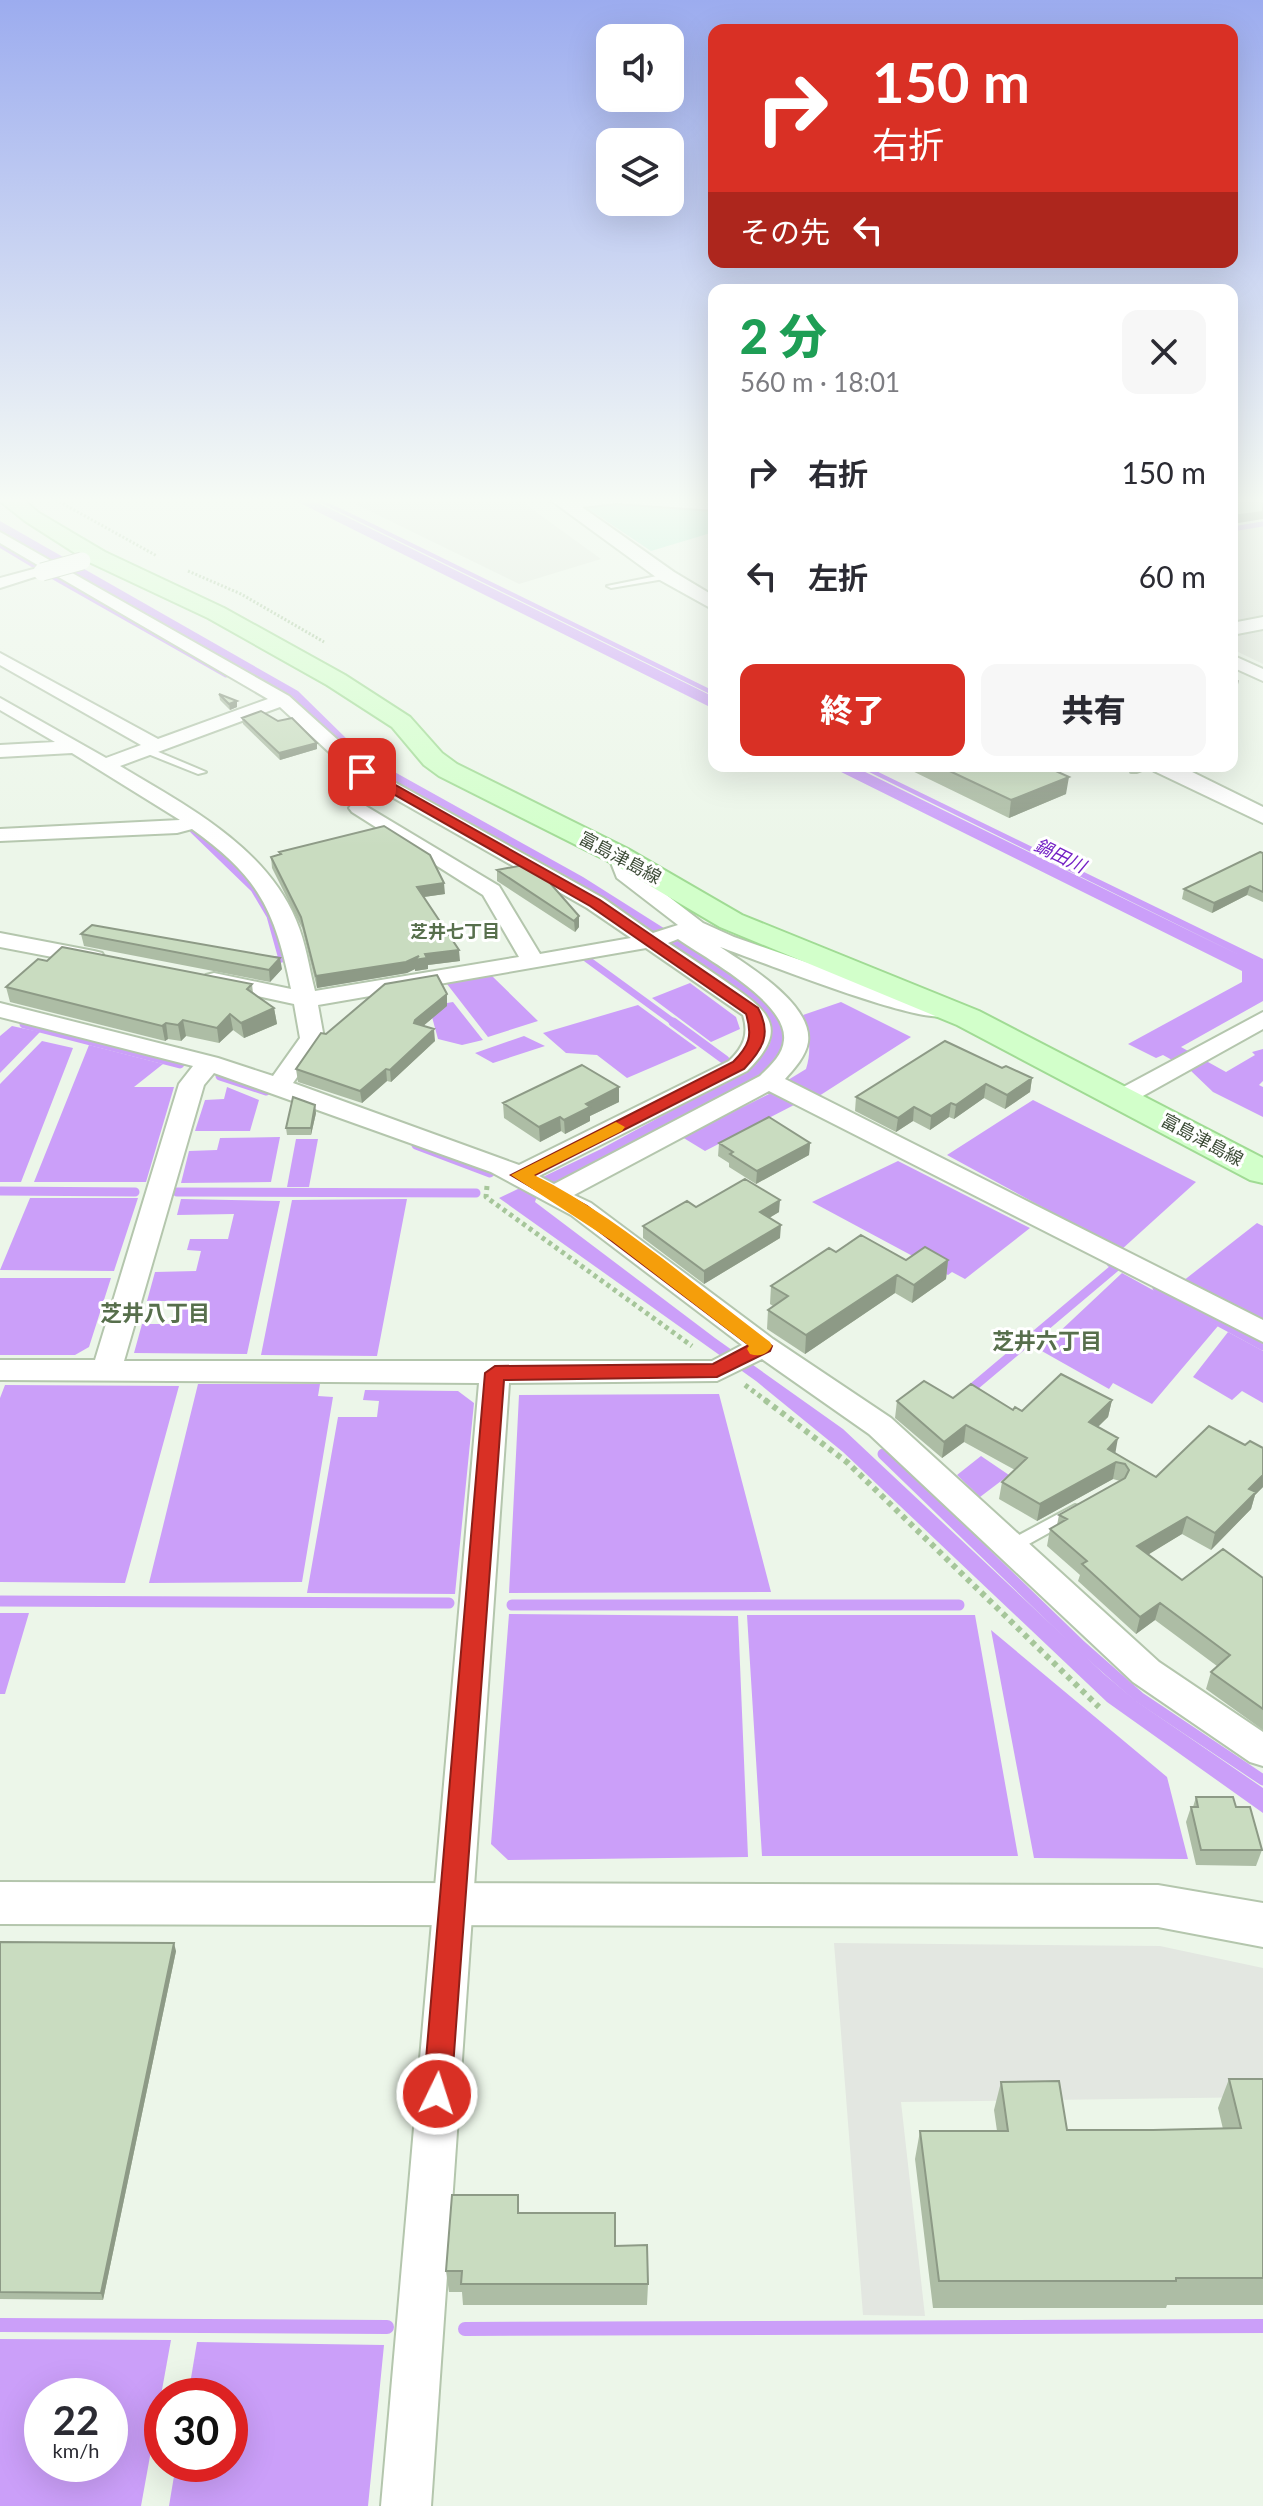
<!DOCTYPE html>
<html lang="ja">
<head>
<meta charset="utf-8">
<style>
  :root { --surface:#fff; --page:#f7f7f7; --text:#2b2b33; --muted:#7c7c81; --accent:#d93025 }
  body { margin:0; font-family:Lato,"Noto Sans JP",sans-serif; background:var(--page); color:var(--text); height:100vh; display:flex; flex-direction:column; font-size:30px; white-space:nowrap }
  * { box-sizing:border-box; margin:0 }
  p { font-size:26px; color:var(--muted) }
  .icon { flex:none; width:44px; height:44px; fill:none; stroke:currentColor; stroke-width:2; stroke-linecap:round; stroke-linejoin:round }
  .map { position:relative; flex:1; overflow:hidden }
  .panel { position:absolute; left:708px; top:284px; width:530px; height:488px; display:flex; flex-direction:column; background:var(--surface); border-radius:16px; box-shadow:0 8px 32px #0002 }
  .panel>* { flex:none }
  .banner { position:absolute; left:708px; top:24px; width:530px; height:244px; border-radius:16px; box-shadow:0 8px 32px #0002; background:#d93025; color:#fff; overflow:hidden }
  .tools { position:absolute; left:596px; top:24px; display:grid; gap:16px }
  .tools a { display:grid; place-items:center; width:88px; height:88px; border-radius:16px; background:var(--surface); box-shadow:0 8px 32px #0002; font-size:40px }
  .speed { position:absolute; left:24px; top:2378px; display:flex; gap:16px; font-size:40px; font-weight:700; text-align:center }
  .speed>* { display:grid; place-content:center; width:104px; height:104px; border-radius:50%; background:var(--surface); box-shadow:0 8px 32px #0002; line-height:1 }
  .speed small { font-size:20px; font-weight:400 }
  .speed .limit { border:12px solid #d22; background:#fff; color:#111 }
  .pin { position:absolute; display:grid; place-items:center; width:68px; height:68px; color:#fff; margin:-34px; border-radius:16px; box-shadow:0 4px 12px #0006 }
  .me { position:absolute; width:88px; margin:-44px; rotate:4deg; stroke-linejoin:round; filter:drop-shadow(0 0 6px #0008) }
  .turn { display:flex; align-items:center; gap:28px; height:168px; padding:0 32px; font-size:36px }
  .turn .icon { width:104px; height:104px; stroke-width:2.5 }
  .turn b { display:block; font-size:56px; line-height:68px }
  .then { display:flex; align-items:center; height:76px; padding:0 32px; background:#0003; gap:16px; font-size:30px }
  .round { display:grid; place-items:center; flex:none; width:84px; height:84px; border-radius:16px; background:var(--page) }
  .headline { display:flex; align-items:center; justify-content:space-between; height:136px; padding:0 32px }
  h1 { font-size:48px; font-weight:800; line-height:60px; color:#1e9e55 }
  .cta { display:flex; gap:16px; margin-top:auto; padding:16px 32px }
  .cta a { flex:1; height:92px; border-radius:16px; background:var(--accent); color:#fff; font-size:32px; font-weight:800; line-height:92px; text-align:center }
  .cta a+a { background:var(--page); color:var(--text) }
  ul { padding:0; list-style:none }
  li { display:flex; align-items:center; gap:24px; height:104px; padding:0 32px }
  li div { flex:1 }
  li b { display:block; font-size:30px }
  li em { font-style:normal }
  .map>svg:first-child { display:block }
  .industrial { fill:#dee6da }
  .green { fill:#adefd0 }
  .parking { fill:#e3e7e1 }
  .water { fill:#cb9ff9; fill-rule:evenodd }
  .lines { fill:none; stroke-linecap:round; stroke-linejoin:round }
  .stream-far4 { stroke:#cb9ff9; stroke-width:5 }
  .stream-far3 { stroke:#cb9ff9; stroke-width:7 }
  .stream-far2 { stroke:#cb9ff9; stroke-width:9 }
  .stream-far1 { stroke:#cb9ff9; stroke-width:11 }
  .stream { stroke:#cb9ff9; stroke-width:14 }
  .service-casing { stroke:#b4c6ad; stroke-width:4 }
  .minor-casing { stroke:#b4c6ad; stroke-width:4 }
  .tertiary-casing { stroke:#b4c6ad; stroke-width:4 }
  .secondary-casing { stroke:#a0db94; stroke-width:4 }
  .path-far2 { stroke:#a6c69a; stroke-width:3; stroke-dasharray:2 2; stroke-linecap:butt }
  .path-far1 { stroke:#a6c69a; stroke-width:5; stroke-dasharray:4 4; stroke-linecap:butt }
  .path { stroke:#a6c69a; stroke-width:6; stroke-dasharray:5 5; stroke-linecap:butt }
  .service { fill:#fff; fill-rule:evenodd }
  .minor { fill:#fff; fill-rule:evenodd }
  .tertiary { fill:#fff; fill-rule:evenodd }
  .secondary { fill:#d2ffca; fill-rule:evenodd }
  .minor-bridge-casing { stroke:#b4c6ad; stroke-width:19; stroke-linecap:butt }
  .minor-bridge { stroke:#fff; stroke-width:17 }
  .wall { fill:#adbda5 }
  .shaded-wall { fill:#8d9a86 }
  .building { fill:#c9dcc0; stroke:#8d9a86; stroke-width:2 }
  .route { fill:#d93025; stroke:#8d1f18; stroke-width:2 }
  .slow { fill:#f59e0b }
  .labels { text-anchor:middle; stroke-width:6; stroke-linejoin:round; paint-order:stroke }
  .far-water-label { font-size:18px; font-style:italic; fill:#7421c5; stroke:#fff }
  .far-street-label { font-size:18px; fill:#3c4b36; stroke:#fff }
  .far-neighbourhood-label { font-size:18px; font-weight:bold; fill:#576f4c; stroke:#fff }
  .neighbourhood-label { font-size:22px; font-weight:bold; fill:#576f4c; stroke:#fff }
</style>
</head>
<body>
<div class="map">
<svg width="1263" height="2506" viewBox="0 0 1263 2506">
  <rect width="100%" height="100%" fill="#ecf6e9"/>
  <path class="industrial" d="M339 496H514L601 559 519 584Z
    M1263 524V619L1232 624V529Z
    M1263 629V664L1232 649V635Z"/>
  <path class="green" d="M600 502 714 508V532L651 551 587 508Z"/>
  <path class="parking" d="M834 1943 1160 1946 1263 1968V2097L901 2102 925 2316 863 2315Z"/>
  <path class="water" d="M286 496H304L714 697V709Z
    M307 496H314L371 523 714 691V696Z
    M0 521 298 691 350 742 382 765 583 877 689 944 774 1005 789 1044 760 1078 705 1110 554 1183 537 1196 535 1202 715 1338 843 1429 1104 1674 1136 1701 1263 1788V1813L1107 1702 843 1452 756 1381 499 1198 601 1149 750 1068 770 1044 771 1031 766 1015 754 1002 572 879 366 765 294 702 255 675 30 549 0 531Z
    M829 766H853L1239 955 857 766H866L1263 959V1001L1181 1047 1226 1072 1255 1055 1252 1052 1263 1049V1081L1259 1085 1263 1087V1117L1213 1092 1190 1070 1163 1055 1156 1058 1128 1044 1242 982V971Z
    M491 975 538 1021 488 1037 447 984Z
    M690 983 736 1017 740 1029 711 1042 652 998Z
    M453 1002 483 1040 462 1045 438 1039 429 1006Z
    M841 1002 911 1037 819 1096 788 1080 806 1069C812 1051 809 1033 803 1015Z
    M638 1005 697 1048 627 1078 597 1055 566 1053 543 1033Z
    M12 1026 40 1032 0 1073V1036Z
    M524 1036 545 1046 493 1063 475 1053Z
    M42 1041 73 1048 21 1182H0V1084Z
    M89 1045 163 1064 134 1087H174L146 1182H34Z
    M227 1087 259 1100 250 1131H195L205 1100 224 1099Z
    M771 1093 794 1105 705 1151 682 1137Z
    M1033 1100 1196 1182 1121 1250 947 1155Z
    M280 1137 271 1182 181 1183 189 1151 217 1150 220 1138Z
    M296 1139H318L309 1187H287Z
    M898 1161 1030 1228 965 1279 952 1272 948 1275 812 1202Z
    M30 1198H138L114 1271 0 1270Z
    M181 1199 280 1201 247 1354 134 1353 142 1324H173L179 1301H147L155 1272 196 1271 201 1251 187 1250 190 1239H228L234 1214 177 1215Z
    M407 1199 377 1356 261 1355 292 1200Z
    M1257 1223 1263 1226V1324L1183 1281Z
    M1122 1273 1218 1326 1152 1404 1113 1383 1109 1389 1040 1350Z
    M0 1278H111L89 1347 75 1355H0Z
    M1228 1332 1263 1351V1403L1242 1391 1232 1400 1193 1377Z
    M198 1384H320L318 1396 333 1397 302 1582 149 1583Z
    M5 1385 179 1386 125 1583 0 1582V1398Z
    M365 1390 458 1391 474 1403 455 1594 307 1593 338 1417H377L379 1401 363 1400Z
    M719 1394 771 1592 509 1593 519 1395Z
    M981 1456 1009 1475 980 1497 957 1475Z
    M0 1613H29L5 1694H0Z
    M509 1614 738 1616 748 1857 508 1860 491 1844Z
    M747 1615H975L1018 1856H762Z
    M991 1630 1167 1777 1188 1859 1034 1858Z
    M0 2339 171 2340 141 2506H0ZM42 2396H110V2464H42Z
    M197 2342 384 2345 368 2506H169L176 2464H230V2396H188Z"/>
  <g class="lines">
    <path class="stream-far4" d="M1232 529 1263 524
      M0 545 40 569
      M50 575 226 675"/>
    <path class="stream-far3" d="M193 830 254 889 270 916 282 959 271 960
      M587 959 676 1024"/>
    <path class="stream-far2" d="M673 1022 725 1060
      M24 1024 180 1064
      M220 1076 266 1091
      M416 1145 490 1173
      M0 1191 135 1192
      M177 1192 476 1193
      M1157 1288 1263 1346
      M965 1394 1117 1266 1111 1263"/>
    <path class="stream-far1" d="M883 1454 1081 1646 1139 1697 1263 1780
      M0 1601 449 1603
      M512 1605H959"/>
    <path class="stream" d="M0 2325 387 2327
      M465 2329 1263 2326"/>
    <g class="service-casing">
      <path id="service" d="M667 574 671 576 670 578 611 588 607 586Z
        M143 748H149L206 772 198 774 143 752Z
        M1137 766H1152L1137 772H1131V768Z
        M1075 1505 1081 1507 1083 1511 1081 1515 1018 1550 1012 1552 1006 1550 1004 1546 1006 1542Z"/>
    </g>
    <g class="minor-casing">
      <path id="minor" d="M0 532 289 696 369 768 603 898 653 933 678 925 617 878 608 855 611 851H625L634 870 703 923 734 937 907 997 947 1006 951 1011 947 1016C916 1024 760 961 720 947 747 965 813 1004 808 1042 806 1056 794 1069 785 1079L1263 1320V1342L769 1091 574 1195 591 1203 773 1339 891 1418 1159 1662 1263 1732V1766L1250 1762 1133 1682 869 1434 762 1359 717 1381 509 1383 431 2506H381L479 1383 0 1380V1360H95L179 1084 193 1066 0 1017V1003L218 1058 273 1076 300 1038 294 1004 206 985 202 980 206 975 214 973 291 989C275 910 259 877 192 829L177 833 0 841V829L180 820 72 753 0 757V745L55 742 0 710V698L106 758 141 745 0 665V653L158 739 268 699 50 572 0 588V578L41 567 0 543ZM280 707 355 776 587 908 631 938 540 954 499 886 359 802 352 804 349 808 352 812 483 895 519 957 315 991C309 968 306 943 296 920 265 846 185 805 120 766ZM678 939C705 958 788 1002 784 1040 783 1055 770 1066 760 1076L554 1184 539 1176 747 1071C793 1026 765 1009 725 981 706 968 687 955 668 943ZM646 948 743 1015C749 1034 744 1047 729 1061L519 1165 293 1083 324 1038 318 1005ZM214 1073 491 1172 571 1215 742 1345 712 1361H124L204 1085Z
        M1232 655 1263 669V681L1232 667Z
        M0 933 94 951 102 953 105 958 102 963 94 965 0 947Z
        M1263 1012V1029L1132 1102H1114L1110 1097 1114 1092Z"/>
    </g>
    <g class="tertiary-casing">
      <path id="tertiary" d="M545 496H666L714 500V510L617 503 582 507 674 572 714 596V610L660 580Z
        M1263 617V629L1232 635V623Z
        M1150 766H1180L1263 807V823L1154 771Z
        M0 1882 1158 1885 1263 1903V1947L1158 1927 0 1924Z"/>
    </g>
    <g class="secondary-casing">
      <path id="secondary" d="M0 496H19L39 513 105 552 224 608 345 675 410 717 442 753 457 764 628 849 742 915 979 1011 1263 1158V1183L1250 1180 957 1025 720 927 608 861 439 776 424 765 392 727 327 685 208 618 89 562 25 521 0 501Z"/>
    </g>
    <path class="path-far2" d="M49 496 157 556
      M188 571 241 594 324 642"/>
    <path class="path-far1" d="M487 1186 486 1197 692 1346
      M745 1385 768 1402"/>
    <path class="path" d="M765 1400 848 1463 1099 1707"/>
    <use href="#service" class="service"/>
    <use href="#minor" class="minor"/>
    <use href="#tertiary" class="tertiary"/>
    <use href="#secondary" class="secondary"/>
    <g class="minor-bridge-casing">
      <path id="minor-bridge" d="M42 572 82 561"/>
    </g>
    <use href="#minor-bridge" class="minor-bridge"/>
  </g>
  <path class="wall" d="M219 694 237 707 230 710 220 700Z
    M242 718 317 749 280 760 243 724Z
    M902 766H1045L1066 794 1009 818Z
    M279 852 445 894 423 897 460 961 428 965V969L415 971V969L407 973 317 988 302 928 272 868 271 857 280 855Z
    M1263 853V902L1247 895 1212 913 1182 899 1184 889Z
    M497 870 579 916V927L575 932 497 881Z
    M81 934 282 969 270 982 84 946Z
    M47 961 252 984 253 993 274 1008 277 1024 244 1038 233 1030 219 1043 186 1036 181 1041 168 1039 165 1041 10 1002 6 987Z
    M447 1006 423 1026 435 1041 391 1082 387 1081 362 1103 298 1082 296 1069 326 1034Z
    M1002 1068 1032 1078 1030 1092 1005 1109 984 1098 954 1119 949 1117 930 1130 913 1121 896 1132 855 1111 856 1097Z
    M619 1087V1102L590 1116V1121L565 1134 561 1131 540 1142 504 1118 503 1103Z
    M316 1113 311 1135H287L286 1128Z
    M719 1143H810L809 1155 756 1184 729 1167V1163L718 1156Z
    M696 1207 779 1212 769 1218 780 1238 704 1284 643 1238V1226Z
    M836 1252 906 1260H948L946 1279 912 1303 895 1293 805 1354 767 1329 768 1310 773 1306 770 1304 771 1286Z
    M953 1398 1022 1411 1112 1400 1108 1417 1098 1427 1115 1453 1156 1477 1245 1445 1263 1448V1487L1255 1495 1251 1509 1211 1550 1182 1534 1148 1554 1182 1580 1263 1578V1730L1206 1689 1211 1672 1217 1666 1155 1620 1136 1634 1078 1581 1080 1575 1047 1546 1050 1529 1057 1525 1059 1515 1120 1481 1113 1479 1037 1521 999 1499 1002 1482 1015 1470 964 1442 942 1458 895 1418 897 1401Z
    M1196 1797 1236 1807 1262 1850 1256 1866 1196 1865 1186 1822 1191 1807H1193Z
    M0 1942 176 1951 103 2300 0 2299Z
    M1229 2079H1263V2305H1167L1166 2308H933L915 2159 920 2131H997L994 2110 1001 2082 1067 2130 1223 2129 1218 2108Z
    M520 2213 648 2284 647 2305H463L462 2292H449L446 2271Z"/>
  <path class="shaded-wall" d="M1263 512V519L1232 524V516Z
    M1239 680 1237 689 1232 691V683Z
    M237 701V707L230 710 229 704Z
    M317 743V749L280 760 279 753Z
    M1069 777 1066 794 1009 818 1011 800Z
    M444 883 445 894 417 898V887Z
    M1250 886 1247 895 1212 913 1214 903Z
    M579 916V927L575 932 574 921Z
    M459 950 460 961 428 965V969L415 971V969L407 973 317 988 316 976 425 954Z
    M280 958 282 969 270 982 269 970Z
    M447 994V1006L416 1032 414 1023 415 1020Z
    M274 1008 277 1024 244 1038 241 1023Z
    M230 1014 233 1030 219 1043 217 1028Z
    M183 1020 186 1036 181 1041 178 1025Z
    M166 1023 168 1039 165 1041 162 1026Z
    M434 1029 435 1041 391 1082 390 1070Z
    M386 1069 387 1081 362 1103 360 1091Z
    M1032 1078 1030 1092 1005 1109 1007 1095Z
    M986 1084 984 1098 954 1119 956 1105Z
    M619 1087V1102L590 1116V1121L565 1134 564 1120 586 1104Z
    M951 1103 949 1117 930 1130 931 1116Z
    M315 1105 316 1113 311 1135V1128Z
    M914 1107 913 1121 896 1132 898 1118Z
    M560 1117 561 1131 540 1142 539 1127Z
    M810 1143 809 1155 756 1184 757 1171Z
    M780 1200 779 1212 759 1224 760 1212Z
    M781 1225 780 1238 704 1284V1271Z
    M948 1260 946 1279 912 1303 914 1285Z
    M897 1275 895 1293 805 1354 806 1335Z
    M1112 1400 1108 1417 1085 1439 1089 1422Z
    M966 1425 964 1442 942 1458 944 1442Z
    M1118 1438 1115 1455 1108 1449Z
    M1116 1462 1113 1479 1037 1521 1040 1504Z
    M1263 1475V1487L1255 1495 1251 1509 1211 1550 1215 1533 1249 1489Z
    M1187 1517 1182 1534 1133 1564 1137 1546Z
    M1160 1603 1155 1620 1136 1634 1140 1617Z
    M174 1943 176 1951 103 2300 101 2293Z"/>
  <path class="building" d="M1232 496H1263V512L1232 516Z
    M219 694 237 701 229 704Z
    M261 711 278 721 292 718 317 743 279 753 242 718Z
    M939 766H1045L1069 777 1011 800Z
    M384 826 430 855 444 883 417 887 459 950 425 954 427 958 414 960 419 956 406 962 316 976 301 917 271 857 281 854 279 852Z
    M1260 852 1263 853V892L1250 886 1214 903 1184 889Z
    M524 865 543 875 579 916 574 921 497 870Z
    M92 925 280 958 269 970 81 934Z
    M62 947 252 984 247 989 274 1008 241 1023 230 1014 217 1028 183 1020 178 1025 166 1023 162 1026 6 987 38 959 47 961Z
    M437 975 447 994 415 1020 414 1023 434 1029 390 1070 386 1069 360 1091 296 1069 321 1033 326 1034 385 984Z
    M945 1041 1002 1068 1006 1066 1032 1078 1007 1095 986 1084 956 1105 951 1103 931 1116 914 1107 898 1118 856 1097Z
    M582 1065 619 1087 586 1104 590 1107 564 1120 560 1117 539 1127 503 1103Z
    M293 1097 315 1105 311 1128H286Z
    M769 1117 810 1143 757 1171 730 1154 733 1152 719 1143Z
    M745 1179 780 1200 760 1212 781 1225 704 1271 643 1226 687 1201 696 1207Z
    M861 1235 906 1260 925 1247 948 1260 914 1285 897 1275 806 1335 768 1310 788 1296 771 1286 829 1248 836 1252Z
    M1061 1374 1112 1400 1089 1422 1118 1438 1108 1449 1156 1477 1209 1426 1245 1445 1250 1441 1263 1448V1475L1249 1489 1256 1492 1215 1533 1187 1517 1137 1546 1182 1580 1223 1549 1263 1578V1709L1211 1672 1230 1655 1160 1603 1140 1617 1082 1564 1087 1561 1050 1529 1067 1519 1059 1515 1125 1478 1129 1470 1125 1464 1116 1462 1040 1504 1002 1482 1027 1458 966 1425 944 1442 897 1401 924 1381 953 1398 971 1384 1013 1410 1015 1407 1022 1411Z
    M1196 1797H1233L1236 1807H1250L1262 1850H1201L1191 1807H1198Z
    M0 1942 174 1943 101 2293 0 2292Z
    M1229 2079H1263V2278H1176V2281H939L920 2131H1008L1001 2082 1059 2081 1067 2130H1153L1241 2128Z
    M452 2195H518V2213H615V2246L647 2245 648 2284H461L462 2271H446Z"/>
  <linearGradient id="sky" x2="0" y2="1"><stop stop-color="#9cacef"/><stop offset="0.59" stop-color="#f6fbf5"/><stop offset="1" stop-color="#f6fbf5" stop-opacity="0"/></linearGradient>
  <rect width="1263" height="847" fill="url(#sky)"/>
  <path class="route" d="M358 769H367L600 900 758 1008C772 1034 763 1049 744 1069L533 1176 587 1206 772 1346 770 1351 717 1377 504 1380 451 2094 447 2104 437 2108 427 2104 423 2094 485 1373 495 1366 713 1364 749 1345 575 1213 511 1175 733 1062C749 1046 753 1036 746 1014L590 906 358 774Z"/>
  <path class="slow" d="M616 1122 625 1127 622 1131 534 1175C617 1216 695 1286 770 1342L772 1346C767 1355 759 1357 750 1354L747 1349 749 1346 612 1241 511 1175Z"/>
  <g class="labels">
    <g class="far-water-label">
      <text transform="translate(1060 856) rotate(26)" y="6">鍋田川</text>
    </g>
    <g class="far-street-label">
      <text transform="translate(620 858) rotate(28)" y="6">富島津島線</text>
      <text transform="translate(1202 1140) rotate(28)" y="6">富島津島線</text>
    </g>
    <g class="far-neighbourhood-label">
      <text x="455" y="938">芝井七丁目</text>
    </g>
    <g class="neighbourhood-label">
      <text x="155" y="1321">芝井八丁目</text>
      <text x="1047" y="1349">芝井六丁目</text>
    </g>
  </g>
</svg>
<div class="tools">
<a><svg class="icon" aria-label="sound" viewBox="0 0 24 24"><path d="M4 9h4l5-4v14l-5-4H4zM17 9q2 3 0 6"/></svg></a>
<a><svg class="icon" aria-label="layers" viewBox="0 0 24 24"><path d="M12 4l9 5-9 5-9-5zM3 14l9 5 9-5"/></svg></a>
</div>
<div class="speed"><div>22<small>km/h</small></div><div class="limit">30</div></div>
<div class="pin" style="left:362px;top:772px;background:#d93025"><svg class="icon" aria-label="arrive" viewBox="0 0 24 24"><path d="M6 21V4h12l-3 4 3 4H6"/></svg></div>
<svg class="me" style="left:437px;top:2094px" viewBox="-20 -20 40 40"><circle r="17" fill="#d93025" stroke="#fff" stroke-width="3"/><path d="M0-11L8 9 0 5-8 9z" fill="#fff"/></svg>
<div class="banner">
<div class="turn"><svg class="icon" aria-label="right" viewBox="0 0 24 24"><path d="M7 20v-9h11M14 6l5 5-5 5"/></svg><div><b>150 m</b>右折</div></div>
<div class="then">その先<svg class="icon" aria-label="left" viewBox="0 0 24 24"><path d="M17 20v-9H6M10 6l-5 5 5 5"/></svg></div>
</div>
<section class="panel">
<div class="headline"><div><h1>2 分</h1><p>560 m · 18:01</p></div><a class="round"><svg class="icon" aria-label="close" viewBox="0 0 24 24"><path d="M6 6l12 12M18 6L6 18"/></svg></a></div>
<ul>
<li><svg class="icon" aria-label="right" viewBox="0 0 24 24"><path d="M7 20v-9h11M14 6l5 5-5 5"/></svg><div><b>右折</b></div><em>150 m</em></li>
<li><svg class="icon" aria-label="left" viewBox="0 0 24 24"><path d="M17 20v-9H6M10 6l-5 5 5 5"/></svg><div><b>左折</b></div><em>60 m</em></li>
</ul>
<div class="cta"><a>終了</a><a>共有</a></div>
</section>
</div>
</body>
</html>
